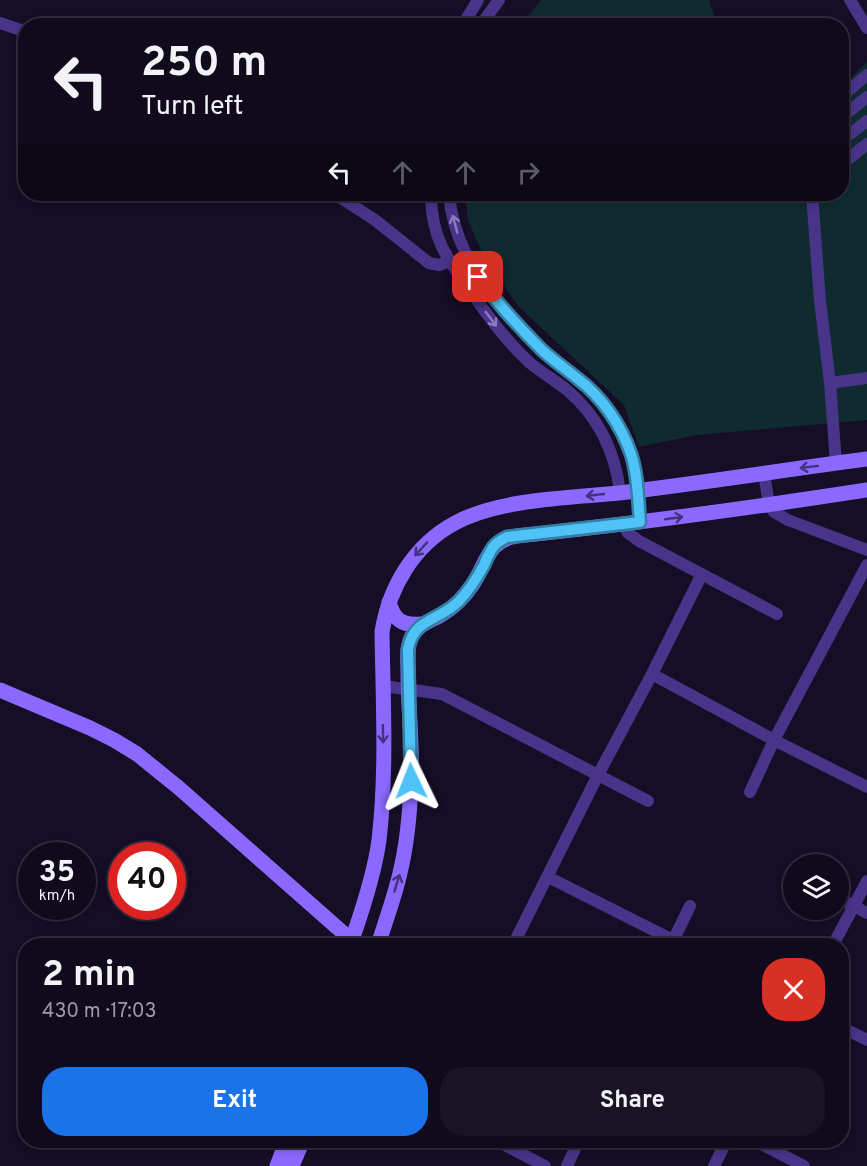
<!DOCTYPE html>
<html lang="en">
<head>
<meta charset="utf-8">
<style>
  :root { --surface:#100a1c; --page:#191325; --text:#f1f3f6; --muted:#9c9aa3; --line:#302b3b; --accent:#1a73e8 }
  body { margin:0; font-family:Overpass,sans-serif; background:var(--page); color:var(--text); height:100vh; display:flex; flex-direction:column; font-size:22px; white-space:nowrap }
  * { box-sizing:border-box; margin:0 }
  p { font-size:20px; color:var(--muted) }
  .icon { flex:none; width:33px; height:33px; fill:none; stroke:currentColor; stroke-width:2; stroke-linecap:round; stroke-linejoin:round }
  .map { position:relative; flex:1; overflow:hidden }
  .details { position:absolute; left:18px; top:938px; width:831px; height:210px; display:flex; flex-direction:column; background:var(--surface); border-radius:24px; box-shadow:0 3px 9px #0003,0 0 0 2px var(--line) }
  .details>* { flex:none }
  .hud { position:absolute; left:18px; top:18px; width:831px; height:183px; border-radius:24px; box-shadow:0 3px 9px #0003,0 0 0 2px var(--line); background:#100a1c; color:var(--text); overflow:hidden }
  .fabs { position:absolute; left:783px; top:854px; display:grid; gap:12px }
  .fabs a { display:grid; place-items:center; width:66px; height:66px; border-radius:50%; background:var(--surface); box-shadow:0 3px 9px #0003,0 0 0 2px var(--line); font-size:30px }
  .speed { position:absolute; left:18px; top:842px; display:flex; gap:12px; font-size:30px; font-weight:700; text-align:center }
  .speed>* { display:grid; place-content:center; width:78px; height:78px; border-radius:50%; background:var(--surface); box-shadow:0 3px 9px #0003,0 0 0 2px var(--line); line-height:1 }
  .speed small { font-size:15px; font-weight:400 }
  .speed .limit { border:9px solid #d22; background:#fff; color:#111 }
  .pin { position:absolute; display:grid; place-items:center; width:51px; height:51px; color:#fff; margin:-26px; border-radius:12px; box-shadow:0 3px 9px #0006 }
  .me { position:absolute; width:66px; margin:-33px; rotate:358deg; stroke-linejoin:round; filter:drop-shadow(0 0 4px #0008) }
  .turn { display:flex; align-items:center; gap:21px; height:126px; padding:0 24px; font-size:27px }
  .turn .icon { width:78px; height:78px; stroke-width:2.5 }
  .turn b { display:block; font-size:42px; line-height:51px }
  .lanes { display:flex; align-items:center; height:57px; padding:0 24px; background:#0003; justify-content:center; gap:30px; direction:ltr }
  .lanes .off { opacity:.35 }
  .round { display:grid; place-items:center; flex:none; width:63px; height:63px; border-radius:24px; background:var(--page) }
  .head { display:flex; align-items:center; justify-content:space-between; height:102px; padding:0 24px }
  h1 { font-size:36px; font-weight:700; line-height:45px }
  .button { display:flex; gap:12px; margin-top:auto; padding:12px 24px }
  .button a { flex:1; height:69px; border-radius:24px; background:var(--accent); color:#fff; font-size:24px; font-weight:700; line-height:69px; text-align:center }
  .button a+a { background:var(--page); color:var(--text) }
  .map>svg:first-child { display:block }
  .green { fill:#0f2b30 }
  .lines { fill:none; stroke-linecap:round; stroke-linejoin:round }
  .street { stroke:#483489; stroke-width:12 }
  .secondary { stroke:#8b69ff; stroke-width:15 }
  .oneway { stroke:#8c7bbe }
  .oneway2 { stroke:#45327d }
  .route-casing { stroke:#337fa1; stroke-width:15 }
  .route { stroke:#4fc3f7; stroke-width:10 }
</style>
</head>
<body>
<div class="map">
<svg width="867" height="1166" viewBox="0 0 867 1166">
  <rect width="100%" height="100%" fill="#160d26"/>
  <path class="green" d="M541 0H709L717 25H521Z
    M867 62V420L697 435 639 447 624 405 518 306 483 255 468 220 465 194H842V87Z"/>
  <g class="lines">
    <path class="street" d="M850 0 867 28
      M0 23 26 32
      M462 26 478 0
      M480 26 499 0
      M842 96 867 75
      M842 117 867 97
      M842 140 867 121
      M842 164 867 144
      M335 194 375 220 429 263 439 265 450 261
      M431 194C431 212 434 230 442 247 450 263 461 278 472 293 489 318 507 342 530 363 542 373 555 380 567 390 599 417 615 451 620 492
      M449 194C453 240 474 273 503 307 520 327 538 346 557 363 564 369 572 374 579 379 593 390 603 403 612 417 620 428 627 441 631 454 637 475 638 500 640 522
      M812 194 820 301 830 383 836 463
      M830 383 867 378
      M764 473 769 505 774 512 788 520 867 550
      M623 524 628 533 639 541 777 614
      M652 674 774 740 867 787
      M383 686 442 694 648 801
      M750 792 774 740 867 565
      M548 877 683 945
      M838 898 867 913
      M513 945 598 775 652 674 702 574
      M671 945 690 906
      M833 945 867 881
      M847 1030 867 1040
      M495 1140 545 1166
      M753 1140 804 1166
      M567 1166 579 1140
      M714 1166 727 1140"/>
    <path class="secondary" d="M389 602C394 620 402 626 421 624
      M0 690 90 728 114 740 137 754 179 788 349 938
      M354 934C364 905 375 870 379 840 387 771 383 701 382 632 389 587 414 545 455 523 499 499 569 498 619 493 702 483 784 470 867 459
      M380 939C387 917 395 895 400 873 407 844 410 812 411 782 413 746 408 709 408 672 408 661 406 647 412 636 418 624 429 622 441 615 453 608 465 596 473 584 487 562 488 540 517 536 634 524 750 508 867 490
      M277 1166 287 1140
      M292 1166 303 1140"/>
  </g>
  <defs><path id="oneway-shaft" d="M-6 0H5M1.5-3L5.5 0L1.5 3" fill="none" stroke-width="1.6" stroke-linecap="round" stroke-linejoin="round" transform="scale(1.5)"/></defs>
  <g class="oneway">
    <use href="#oneway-shaft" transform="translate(455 224) rotate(-105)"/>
    <use href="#oneway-shaft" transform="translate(491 319) rotate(53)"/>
  </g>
  <g class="oneway2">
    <use href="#oneway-shaft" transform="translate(809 467) rotate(173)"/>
    <use href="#oneway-shaft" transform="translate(595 495) rotate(174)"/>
    <use href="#oneway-shaft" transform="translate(674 518) rotate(-8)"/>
    <use href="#oneway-shaft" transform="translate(421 549) rotate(133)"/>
    <use href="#oneway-shaft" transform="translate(383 734) rotate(89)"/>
    <use href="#oneway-shaft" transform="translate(397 883) rotate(-73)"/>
  </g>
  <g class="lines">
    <g class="route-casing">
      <path id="route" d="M411 781 408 649C414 617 441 621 460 600 470 589 477 578 484 565 487 558 490 550 495 545 499 541 503 539 507 537L640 522C638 500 638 475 631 454 621 425 602 397 578 379 566 369 554 361 542 350 519 327 497 303 478 277"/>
    </g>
    <use href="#route" class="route"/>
  </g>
</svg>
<div class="fabs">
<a><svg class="icon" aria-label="layers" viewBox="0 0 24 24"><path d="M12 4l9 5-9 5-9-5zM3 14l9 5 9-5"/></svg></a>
</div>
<div class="speed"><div>35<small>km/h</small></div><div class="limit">40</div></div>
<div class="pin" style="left:478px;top:277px;background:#d93025"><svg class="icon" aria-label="arrive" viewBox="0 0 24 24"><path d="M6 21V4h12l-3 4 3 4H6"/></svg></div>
<svg class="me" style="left:411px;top:781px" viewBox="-20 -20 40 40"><path d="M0-17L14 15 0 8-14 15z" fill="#4fc3f7" stroke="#fff" stroke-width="4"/></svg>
<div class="hud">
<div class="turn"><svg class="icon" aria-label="left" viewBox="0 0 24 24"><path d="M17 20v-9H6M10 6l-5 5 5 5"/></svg><div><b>250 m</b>Turn left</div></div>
<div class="lanes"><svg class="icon" aria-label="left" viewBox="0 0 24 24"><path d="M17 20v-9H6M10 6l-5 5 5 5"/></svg><svg class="icon off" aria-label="ahead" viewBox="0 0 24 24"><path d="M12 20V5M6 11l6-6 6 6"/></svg><svg class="icon off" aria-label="ahead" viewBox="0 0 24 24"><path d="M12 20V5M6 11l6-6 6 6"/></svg><svg class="icon off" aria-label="right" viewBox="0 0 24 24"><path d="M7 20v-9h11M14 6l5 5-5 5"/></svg></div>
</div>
<section class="details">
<div class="head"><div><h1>2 min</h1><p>430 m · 17:03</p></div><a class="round" style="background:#d93025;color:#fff"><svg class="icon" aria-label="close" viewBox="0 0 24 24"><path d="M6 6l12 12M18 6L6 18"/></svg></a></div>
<div class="button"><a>Exit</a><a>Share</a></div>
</section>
</div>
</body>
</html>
